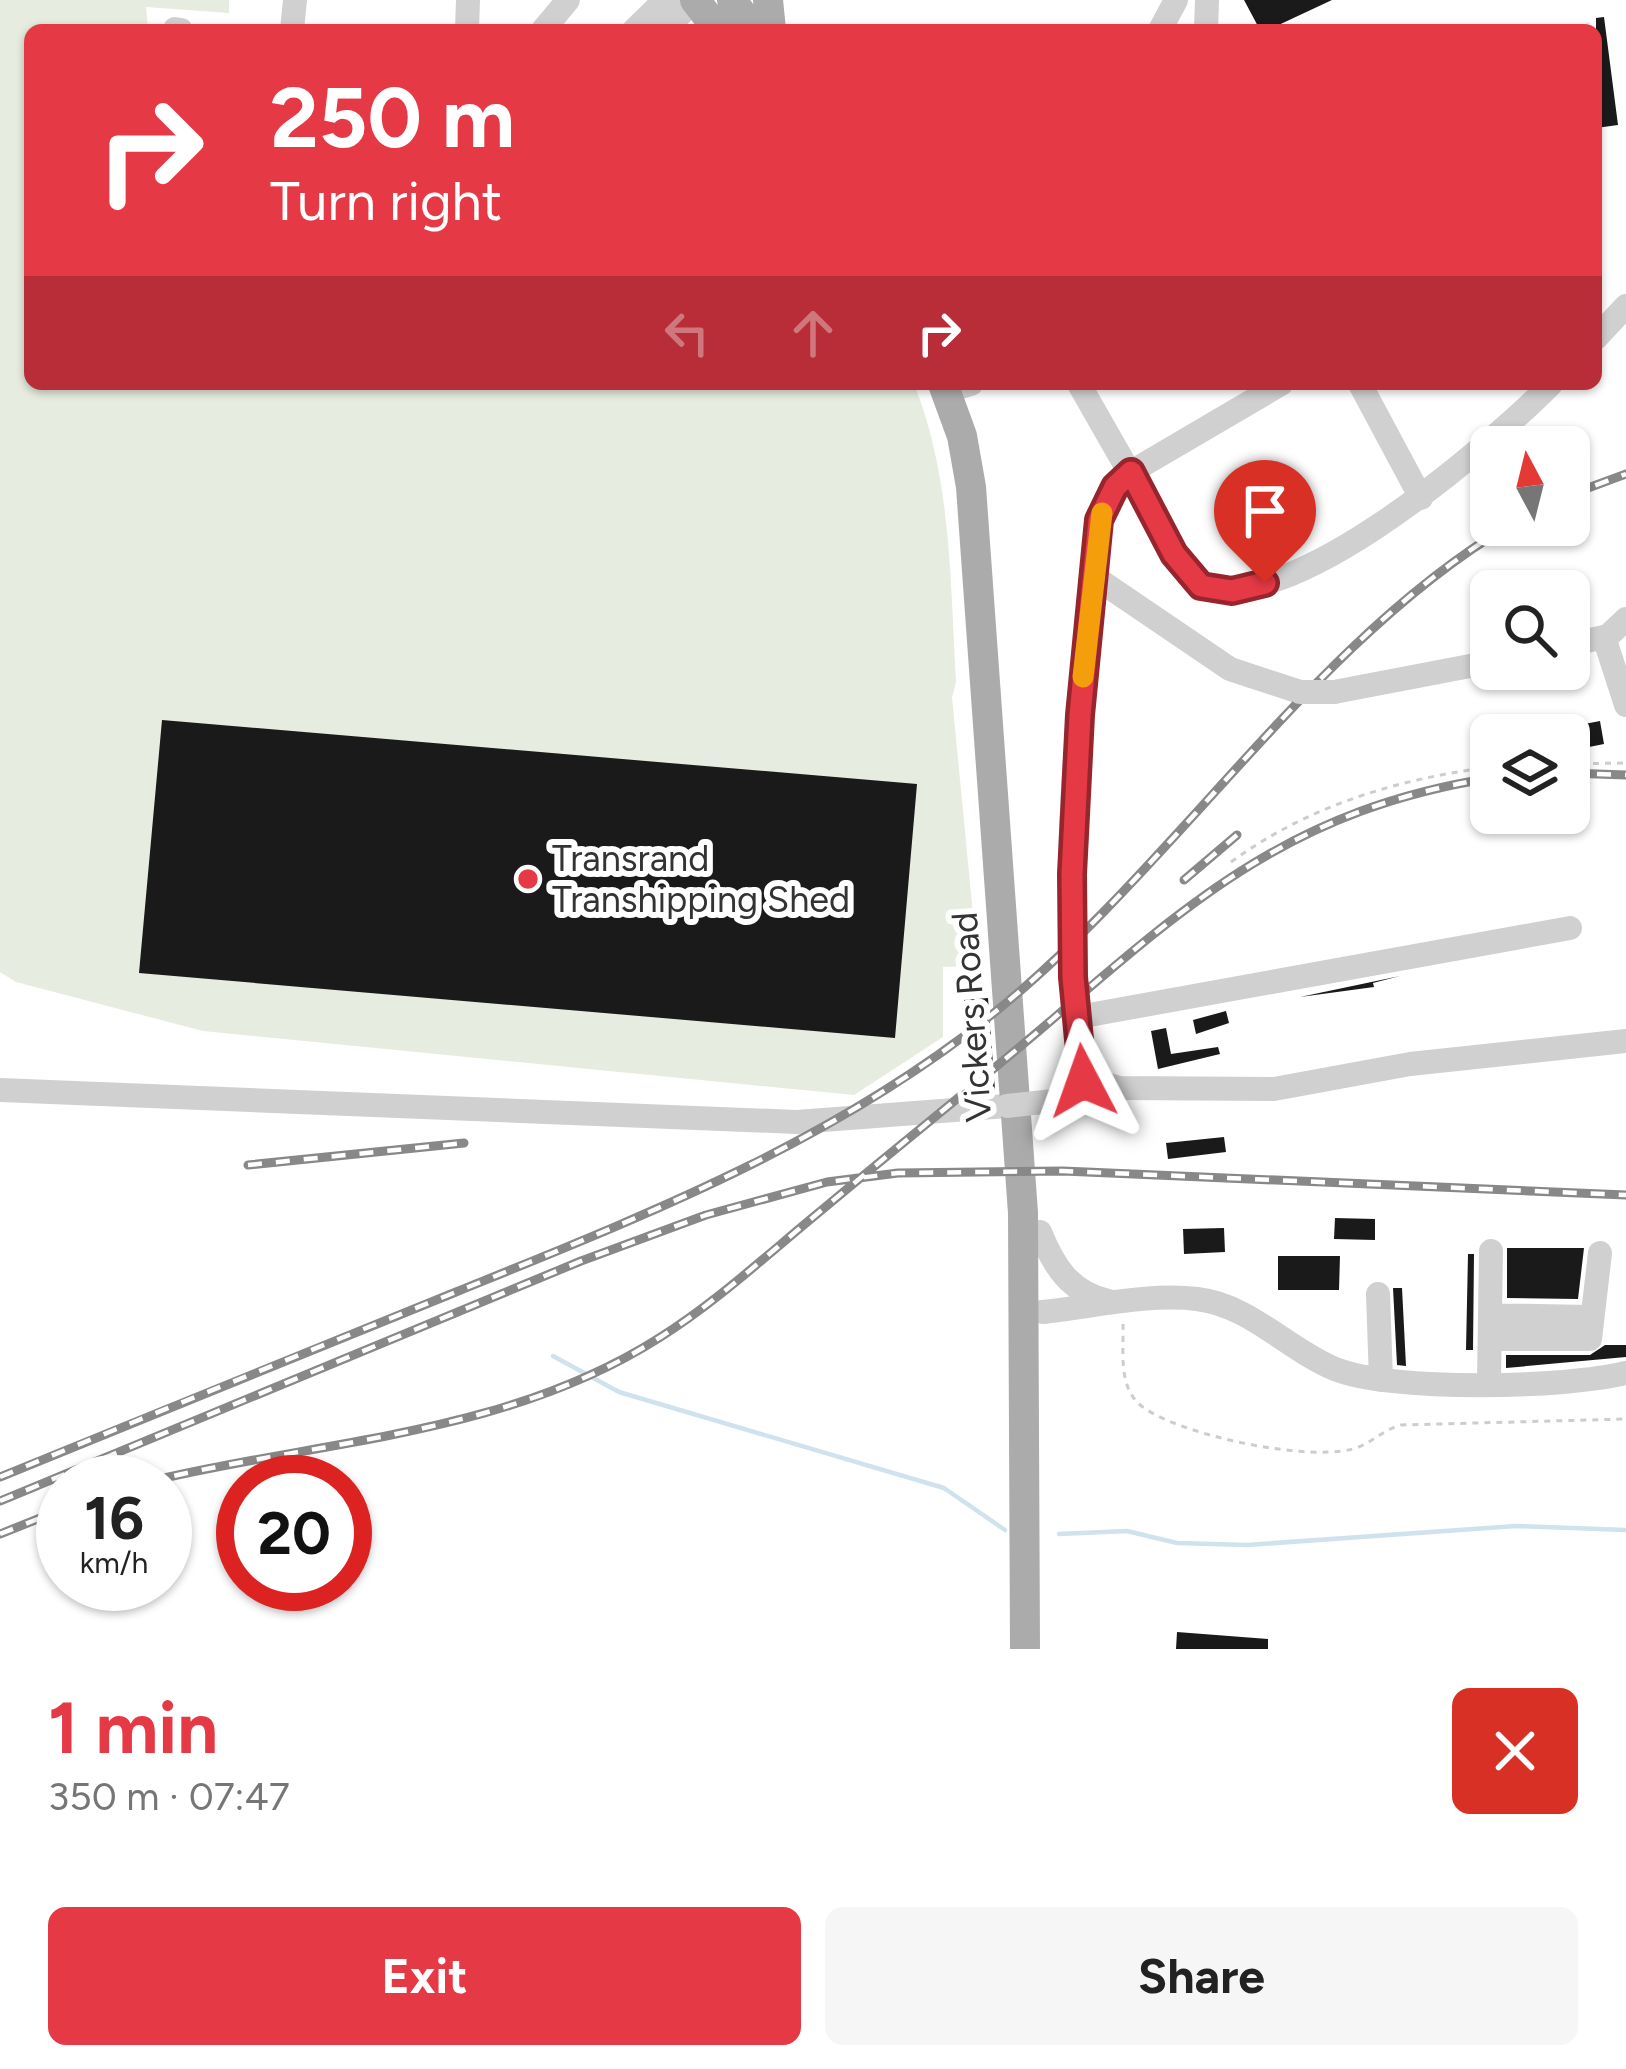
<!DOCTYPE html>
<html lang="en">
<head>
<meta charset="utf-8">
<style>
  :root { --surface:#fff; --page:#f6f6f6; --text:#222; --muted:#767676; --accent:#e63946 }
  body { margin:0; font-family:Figtree,sans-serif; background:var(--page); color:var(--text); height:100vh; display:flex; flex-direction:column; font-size:45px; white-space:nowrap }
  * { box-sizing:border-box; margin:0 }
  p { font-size:39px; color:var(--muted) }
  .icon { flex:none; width:66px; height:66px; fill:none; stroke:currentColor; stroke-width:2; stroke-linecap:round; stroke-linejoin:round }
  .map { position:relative; height:1649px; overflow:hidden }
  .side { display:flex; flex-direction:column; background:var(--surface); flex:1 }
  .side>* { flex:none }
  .hud { position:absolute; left:24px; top:24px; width:1578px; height:366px; border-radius:18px; box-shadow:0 3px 9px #0004; background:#e63946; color:#fff; overflow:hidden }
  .needle { width:78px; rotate:353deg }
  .tools { position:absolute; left:1470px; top:426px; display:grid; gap:24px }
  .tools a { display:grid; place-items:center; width:120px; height:120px; border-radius:18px; background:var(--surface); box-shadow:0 3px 9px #0004; font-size:60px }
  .speed { position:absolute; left:36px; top:1455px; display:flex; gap:24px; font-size:60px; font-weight:700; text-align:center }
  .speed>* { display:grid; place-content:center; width:156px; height:156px; border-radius:50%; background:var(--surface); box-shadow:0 3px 9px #0004; line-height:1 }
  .speed small { font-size:30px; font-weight:400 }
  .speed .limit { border:18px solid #d22; background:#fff; color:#111 }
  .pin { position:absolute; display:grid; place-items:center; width:102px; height:102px; color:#fff; margin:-123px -51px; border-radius:50% 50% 50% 0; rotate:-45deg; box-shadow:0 0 12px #0007 }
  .pin .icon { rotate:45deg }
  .me { position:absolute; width:132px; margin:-66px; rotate:356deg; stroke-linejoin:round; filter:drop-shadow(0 0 9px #0008) }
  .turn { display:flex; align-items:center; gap:42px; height:252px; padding:0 48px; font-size:54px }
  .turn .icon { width:156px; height:156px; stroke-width:2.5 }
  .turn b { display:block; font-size:84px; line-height:102px }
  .lanes { display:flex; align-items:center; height:114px; padding:0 48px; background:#0003; justify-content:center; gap:60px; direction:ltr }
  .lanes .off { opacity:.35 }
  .round { display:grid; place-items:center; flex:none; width:126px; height:126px; border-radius:18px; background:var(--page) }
  .overview { display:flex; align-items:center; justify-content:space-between; height:204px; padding:0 48px }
  h1 { font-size:72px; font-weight:700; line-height:90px; color:var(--accent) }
  .cta { display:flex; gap:24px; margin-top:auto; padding:24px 48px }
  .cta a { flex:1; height:138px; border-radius:18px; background:var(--accent); color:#fff; font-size:48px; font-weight:700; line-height:138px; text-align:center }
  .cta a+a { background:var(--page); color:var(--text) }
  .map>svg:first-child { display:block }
  .green { fill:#e6ecdf }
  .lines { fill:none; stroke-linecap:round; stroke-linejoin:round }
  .stream { stroke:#cfe2ee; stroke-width:4.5 }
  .building { fill:#1a1a1a }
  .path { stroke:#cdcdcd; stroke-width:3; stroke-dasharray:6 6; stroke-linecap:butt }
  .minor { stroke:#d0d0d0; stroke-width:24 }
  .major { stroke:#ababab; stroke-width:30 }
  .rail-casing { stroke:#888; stroke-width:9 }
  .rail { stroke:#fff; stroke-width:4.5; stroke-dasharray:14; stroke-linecap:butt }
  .minor-bridge { stroke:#d0d0d0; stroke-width:24 }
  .route-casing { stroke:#96252e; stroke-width:30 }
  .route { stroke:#e63946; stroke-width:21 }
  .slow { stroke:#f59e0b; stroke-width:21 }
  .poi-dot { fill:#e63946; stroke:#fff; stroke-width:4.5 }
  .labels { text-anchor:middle; stroke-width:12; stroke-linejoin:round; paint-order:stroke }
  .poi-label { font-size:36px; fill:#333; stroke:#fff; text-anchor:start }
  .street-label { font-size:36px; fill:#333; stroke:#fff }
</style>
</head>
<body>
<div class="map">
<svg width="1626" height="1649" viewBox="0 0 1626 1649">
  <rect width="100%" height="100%" fill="#fff"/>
  <path class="green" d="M0 0H229V13L146 7 148 30H30V384H914C952 479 950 582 956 682L952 697 978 966 943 967V1037L854 1095 203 1031 16 982 0 972Z"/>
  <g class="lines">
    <path class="stream" d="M553 1356 619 1392 944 1488 1005 1530
      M1059 1534 1127 1531 1177 1543 1247 1545 1516 1526 1626 1530"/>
  </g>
  <path class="building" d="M1244 0H1332L1268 30H1260Z
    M1604 17 1618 125 1596 128V18Z
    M1550 719 1553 735H1534L1531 722Z
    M162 720 917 784 895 1038 139 973Z
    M1600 721 1604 744 1574 750 1569 727Z
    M1400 976 1373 983 1374 987 1300 997Z
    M988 998 995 1090 970 1092 964 1000Z
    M1226 1011 1229 1023 1196 1034 1193 1020Z
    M1166 1028 1171 1054 1218 1047 1220 1054 1158 1069 1151 1031Z
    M1224 1137 1226 1152 1168 1159 1166 1143Z
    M1335 1218 1375 1219V1240L1334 1239Z
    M1224 1228 1225 1252 1184 1254 1183 1229Z
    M1507 1248H1584L1578 1299 1507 1298Z
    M1468 1254H1474L1473 1350H1466Z
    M1278 1256H1340L1339 1290H1278Z
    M1393 1288H1402L1406 1366 1397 1365Z
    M1605 1345H1626V1357L1506 1368V1355H1590Z
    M1177 1632 1268 1639V1649H1176Z"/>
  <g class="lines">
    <path class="path" d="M1569 764 1626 763
      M1231 862C1308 806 1397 779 1491 767
      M1123 1324C1124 1350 1118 1383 1138 1403 1170 1434 1320 1466 1361 1446 1376 1439 1384 1430 1401 1425L1626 1419"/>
    <path class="minor" d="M175 29 181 30
      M292 30 295 0
      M467 30 468 0
      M543 30 568 0
      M634 30 665 0
      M664 30 695 0
      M1160 30 1176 0
      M1206 30 1207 0
      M1596 338 1626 306
      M1079 384 1188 575C1265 643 1495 441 1551 384
      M1360 384 1421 498
      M947 391 971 384
      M1093 576 1230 669 1300 692
      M1569 605 1578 643
      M1604 637 1626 705
      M1569 645 1608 636 1626 619
      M1334 692 1491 662
      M1078 1017C1057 854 1082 682 1099 520L1115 487 1131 472 1281 384
      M1083 1077 1119 1088 1274 1089 1410 1064 1626 1041
      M0 1090 797 1122 1007 1106
      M1062 1100 1083 1081 1078 1017 1570 928
      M1040 1232C1054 1267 1070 1292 1108 1301
      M1378 1294 1381 1380
      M1042 1312C1091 1307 1148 1293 1197 1299 1250 1305 1288 1350 1335 1369 1392 1392 1566 1388 1626 1373
      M1490 1315 1590 1317
      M1490 1339H1590L1600 1253
      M1489 1381 1491 1251"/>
    <path class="major" d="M695 0 718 30
      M732 0 753 30
      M768 0 771 30
      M943 384 962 436 971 487 1023 1213 1025 1649"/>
    <g class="rail-casing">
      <path id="rail" d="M1569 495 1626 474
        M1569 773 1626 775
        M1184 880 1237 835
        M248 1165 464 1143
        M0 1477C152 1414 304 1353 456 1292 646 1215 834 1142 995 1012 1174 868 1314 640 1510 525
        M147 1482C320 1440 505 1436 659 1338 718 1301 769 1253 823 1209 897 1147 973 1087 1047 1024 1192 899 1294 809 1491 778
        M0 1501 581 1261 706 1215 827 1182 898 1173 1063 1171 1626 1195
        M0 1534 63 1509"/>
    </g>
    <use href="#rail" class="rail"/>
    <path class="minor-bridge" d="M1300 692H1334
      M1007 1106 1062 1100"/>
  </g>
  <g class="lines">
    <g class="route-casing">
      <path id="route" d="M1083 1081 1073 977 1072 874 1080 715 1099 520 1115 487 1131 472 1174 554 1201 586 1232 591 1265 583"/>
    </g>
    <use href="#route" class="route"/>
    <path class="slow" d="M1083 677 1102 513"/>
  </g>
  <circle class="poi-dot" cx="528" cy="879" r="12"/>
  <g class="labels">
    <g class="poi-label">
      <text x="552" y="871">Transrand<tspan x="552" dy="41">Transhipping Shed</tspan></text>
    </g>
    <g class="street-label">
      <text transform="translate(971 1017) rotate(-94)" y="13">Vickers Road</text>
    </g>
  </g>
</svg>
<div class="tools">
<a><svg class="needle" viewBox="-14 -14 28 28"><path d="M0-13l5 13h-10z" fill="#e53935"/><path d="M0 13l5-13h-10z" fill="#767676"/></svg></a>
<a><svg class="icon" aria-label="search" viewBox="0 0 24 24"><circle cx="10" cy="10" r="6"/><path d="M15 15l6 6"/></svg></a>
<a><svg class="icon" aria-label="layers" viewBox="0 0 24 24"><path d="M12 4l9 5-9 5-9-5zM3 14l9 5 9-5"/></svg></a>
</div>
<div class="speed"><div>16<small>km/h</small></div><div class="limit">20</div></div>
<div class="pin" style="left:1265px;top:583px;background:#d93025"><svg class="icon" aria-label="arrive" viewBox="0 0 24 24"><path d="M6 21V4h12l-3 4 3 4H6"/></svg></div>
<svg class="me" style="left:1083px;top:1081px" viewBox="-20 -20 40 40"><path d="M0-17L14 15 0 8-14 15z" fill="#e63946" stroke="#fff" stroke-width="4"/></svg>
<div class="hud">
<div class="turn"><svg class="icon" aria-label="right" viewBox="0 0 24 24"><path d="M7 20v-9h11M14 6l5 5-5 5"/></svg><div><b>250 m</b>Turn right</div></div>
<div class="lanes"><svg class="icon off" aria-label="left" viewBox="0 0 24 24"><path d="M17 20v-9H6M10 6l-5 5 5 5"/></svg><svg class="icon off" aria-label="ahead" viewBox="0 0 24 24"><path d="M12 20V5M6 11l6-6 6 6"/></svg><svg class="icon" aria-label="right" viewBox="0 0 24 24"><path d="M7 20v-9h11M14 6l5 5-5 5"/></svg></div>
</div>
</div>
<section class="side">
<div class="overview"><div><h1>1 min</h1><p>350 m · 07:47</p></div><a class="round" style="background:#d93025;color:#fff"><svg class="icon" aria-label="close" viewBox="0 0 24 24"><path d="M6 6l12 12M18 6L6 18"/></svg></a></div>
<div class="cta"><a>Exit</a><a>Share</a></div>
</section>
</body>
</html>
